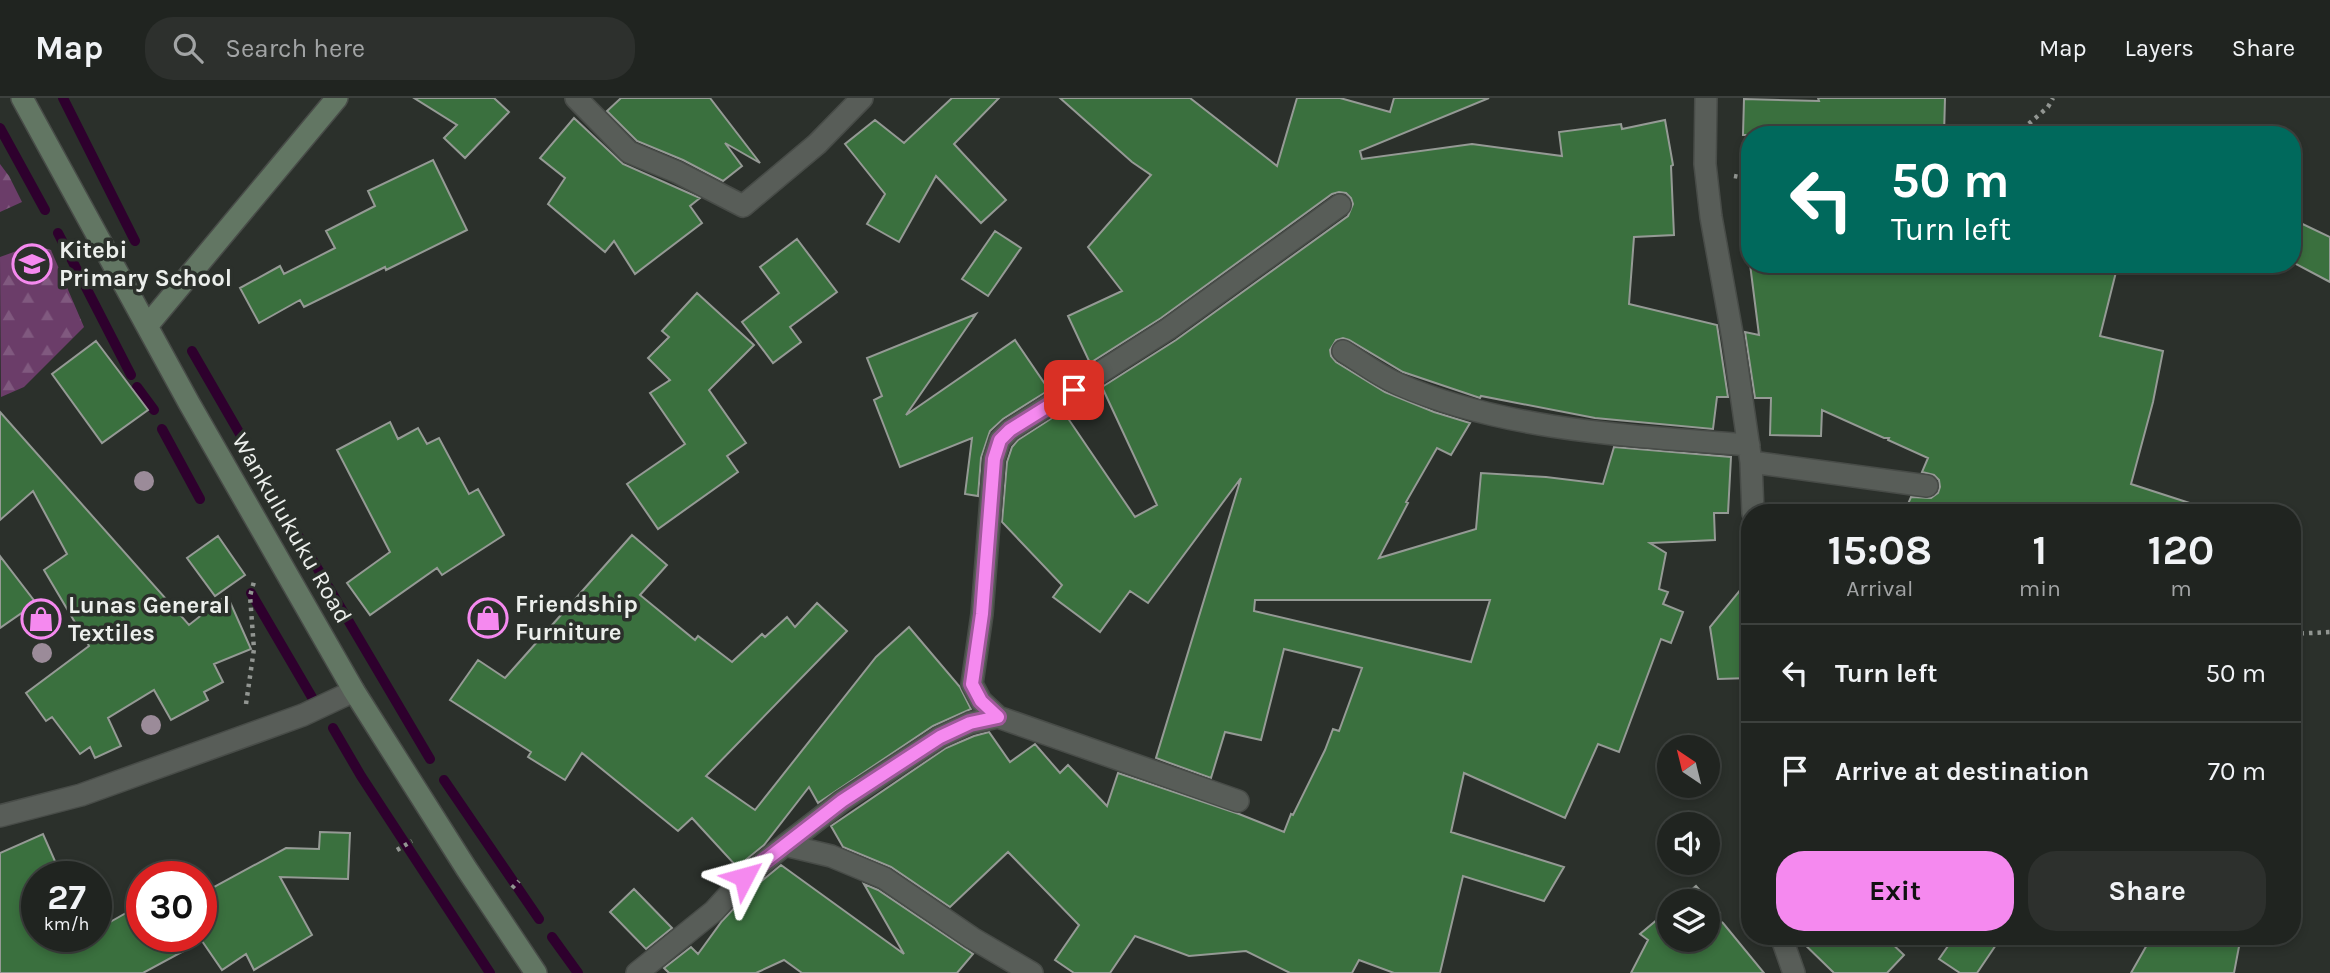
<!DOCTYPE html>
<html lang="en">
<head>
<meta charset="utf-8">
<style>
  :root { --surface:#202420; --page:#2d302d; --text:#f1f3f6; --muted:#a2a4a5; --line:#3d413e; --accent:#f589ef }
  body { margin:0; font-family:Karla,sans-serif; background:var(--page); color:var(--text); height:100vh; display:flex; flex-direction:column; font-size:26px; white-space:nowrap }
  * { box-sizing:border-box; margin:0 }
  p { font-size:23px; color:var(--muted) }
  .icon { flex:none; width:38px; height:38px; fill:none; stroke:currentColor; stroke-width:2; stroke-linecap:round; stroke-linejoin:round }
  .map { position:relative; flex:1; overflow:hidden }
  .side { position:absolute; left:1741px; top:406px; width:560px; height:441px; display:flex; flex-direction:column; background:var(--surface); border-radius:28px; box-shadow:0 4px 10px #0003,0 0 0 2px var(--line) }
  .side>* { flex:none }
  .banner { position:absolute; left:1741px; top:28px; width:560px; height:147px; border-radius:28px; box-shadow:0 4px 10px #0003,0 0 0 2px var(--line); background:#00695c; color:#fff; overflow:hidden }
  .needle { width:46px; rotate:325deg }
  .tools { position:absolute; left:1657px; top:637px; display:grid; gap:14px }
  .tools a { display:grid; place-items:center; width:63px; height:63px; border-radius:50%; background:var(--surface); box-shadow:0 4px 10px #0003,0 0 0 2px var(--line); font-size:35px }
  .speed { position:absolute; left:21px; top:763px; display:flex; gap:14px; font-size:35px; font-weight:700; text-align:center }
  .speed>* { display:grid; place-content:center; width:91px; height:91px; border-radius:50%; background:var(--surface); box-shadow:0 4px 10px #0003,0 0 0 2px var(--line); line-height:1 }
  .speed small { font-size:18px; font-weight:400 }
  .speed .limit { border:10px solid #d22; background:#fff; color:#111 }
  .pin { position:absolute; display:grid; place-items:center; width:60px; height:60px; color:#fff; margin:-30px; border-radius:14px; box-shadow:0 4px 10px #0006 }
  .me { position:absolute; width:77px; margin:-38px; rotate:51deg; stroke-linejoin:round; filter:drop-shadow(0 0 5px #0008) }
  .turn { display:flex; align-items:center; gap:24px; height:147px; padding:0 35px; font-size:32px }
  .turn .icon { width:91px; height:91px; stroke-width:2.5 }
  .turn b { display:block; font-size:49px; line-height:60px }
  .eta { display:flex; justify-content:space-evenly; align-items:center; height:119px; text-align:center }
  .eta b { font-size:42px; font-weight:700; line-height:49px }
  .cta { display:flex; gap:14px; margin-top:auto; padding:14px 35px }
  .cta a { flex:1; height:80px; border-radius:28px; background:var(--accent); color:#111; font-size:28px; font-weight:700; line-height:80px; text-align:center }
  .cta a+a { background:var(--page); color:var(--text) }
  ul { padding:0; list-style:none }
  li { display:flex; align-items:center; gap:21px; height:98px; padding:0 35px; border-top:2px solid var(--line) }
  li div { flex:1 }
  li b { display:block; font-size:26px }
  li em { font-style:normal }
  header { display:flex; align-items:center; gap:42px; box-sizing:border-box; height:98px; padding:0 35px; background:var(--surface); border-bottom:2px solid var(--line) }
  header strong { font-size:33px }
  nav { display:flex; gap:38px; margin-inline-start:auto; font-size:24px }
  .search { width:490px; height:63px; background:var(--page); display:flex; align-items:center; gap:18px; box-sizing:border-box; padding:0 24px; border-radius:28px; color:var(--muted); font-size:26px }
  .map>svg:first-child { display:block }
  .forest { fill:url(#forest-firs) }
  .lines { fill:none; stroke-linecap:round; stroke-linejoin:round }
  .stream { stroke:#2e002d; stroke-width:10 }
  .building { fill:#3a703e; stroke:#959a95; stroke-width:2; fill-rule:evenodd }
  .street-casing { stroke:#484c48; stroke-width:24 }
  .secondary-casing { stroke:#484c48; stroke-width:24 }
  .path { stroke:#929692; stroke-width:4.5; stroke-dasharray:3.5 5; stroke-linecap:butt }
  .street { stroke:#585d58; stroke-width:21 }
  .secondary { stroke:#627663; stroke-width:21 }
  .tree { fill:#9b8b99 }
  .route-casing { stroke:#9f599b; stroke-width:18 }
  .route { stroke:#f589ef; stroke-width:12 }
  .labels { text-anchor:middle; stroke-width:7; stroke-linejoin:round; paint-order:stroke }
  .poi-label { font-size:24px; font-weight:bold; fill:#ecefec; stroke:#2b302b; text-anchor:start }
  .street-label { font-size:24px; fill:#ecefec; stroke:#2b302b }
</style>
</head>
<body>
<header>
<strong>Map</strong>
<div class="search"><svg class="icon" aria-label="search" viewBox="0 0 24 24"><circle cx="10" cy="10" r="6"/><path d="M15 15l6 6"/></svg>Search here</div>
<nav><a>Map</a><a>Layers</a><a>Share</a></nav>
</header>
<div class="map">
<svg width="2330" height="875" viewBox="0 0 2330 875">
  <defs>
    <pattern id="forest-firs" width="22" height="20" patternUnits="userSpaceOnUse" patternTransform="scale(1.75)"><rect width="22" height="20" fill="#6b3d69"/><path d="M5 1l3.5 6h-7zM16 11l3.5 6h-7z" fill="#80597f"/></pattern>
  </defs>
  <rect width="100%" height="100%" fill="#2b302b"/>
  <path class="forest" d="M0 66 9 78 22 104 0 114Z
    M33 147 51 152 84 229 24 289 1 299 0 159Z"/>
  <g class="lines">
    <path class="stream" d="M63 0 135 143
      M0 30 45 112
      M58 135 131 277
      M192 253 244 343
      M137 289 154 312
      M162 331 200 401
      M257 368 430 661
      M251 495 313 601
      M333 630 361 678 490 875
      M444 682 539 821
      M552 839 578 875"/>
  </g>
  <path class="building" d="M414 0H494L509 14 465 60 444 40 457 27Z
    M621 0H710L760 65 725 45 742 68 723 83 683 62 637 43 607 13Z
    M952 0H999L954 46 1006 102 981 125 936 78 899 144 867 126 885 96 845 46 875 22 904 45Z
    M1060 0H1190L1277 68 1297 0H1340L1390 14 1394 0H1489L1360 53 1362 61 1472 46 1562 58 1559 34 1621 26 1622 31 1665 22 1673 67 1671 68 1674 137 1634 139 1629 206 1717 227 1728 299H1717L1713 331 1595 320 1481 298 1480 300 1403 274 1349 242 1343 240 1336 242 1330 252 1331 258 1336 264 1385 294 1434 314 1470 325 1451 357 1437 350 1406 404 1408 405 1379 460 1476 431 1481 375 1546 379 1603 386 1614 349 1731 359 1728 415H1714L1715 442 1650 445 1666 455 1659 491 1668 494 1663 506 1683 514 1671 545 1661 541 1619 654 1598 646 1565 720 1464 675 1451 734 1564 769 1544 803 1463 778 1440 875H1394L1359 862 1352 875H1290L1246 853 1189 858 1135 838 1110 875H1074L1055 862 1079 827 1008 754 950 809 891 769 843 749 831 728 946 650 974 638 989 634 1010 664 1035 646 1060 675 1068 667 1107 708 1118 675 1239 716 1284 734 1291 716 1293 717 1325 652 1333 631 1339 633 1362 570 1284 551 1261 642 1225 634 1211 680 1156 660 1241 380 1148 505 1130 493 1100 534 1053 499 1062 487 1002 424 1007 364 1012 349 1018 342 1063 313 1135 419 1157 407 1102 289 1176 242 1348 118 1353 106 1351 100 1346 95 1339 94 1332 96 1161 220 1090 265 1068 218 1122 193 1088 149 1151 77 1132 64ZM1255 502H1490L1471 564 1254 513Z
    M1818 0H1945L1944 37H1743L1744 1 1819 3Z
    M574 20 623 66 700 100 690 108 702 125 635 176 614 143 605 154 548 106 565 80 540 60Z
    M433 62 467 132 386 172 385 169 304 209 300 202 259 225 240 190 280 168 284 176 335 150 326 133 375 108 368 93Z
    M2292 121 2330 139V184L2292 164Z
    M995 133 1021 150 988 198 962 181Z
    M797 141 837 194 790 229 801 244 773 265 742 224 779 195 760 169Z
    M1750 166H2118L2100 238 2163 253 2153 304 2131 386 2202 409V415H1904L1911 399 1931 400 1938 395 1940 389 1939 382 1934 377 1922 374 1928 360 1888 342 1889 340H1884L1822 312 1821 338 1770 337 1771 300H1755L1745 234 1759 237Z
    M697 195 754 247 709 292 746 345 727 358 738 374 658 431 627 386 685 346 650 295 670 282 648 260 669 239 662 233Z
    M976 216 906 317 1015 242 1049 292 1003 321 990 333 981 360 978 398 965 396 972 340 900 369 874 302 882 298 867 260Z
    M96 243 148 312 102 345 52 276Z
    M0 314 189 527 227 497 251 551 214 566 223 584 204 594 208 602 171 622 154 592 108 620 121 648 95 660 90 649 80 656 52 619 46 623 26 595 89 548 44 472 67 456 33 393 0 422Z
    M390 324 398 341 418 330 427 346 439 340 469 396 478 391 504 437 442 477 437 470 370 517 347 485 390 454 337 352Z
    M632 437 667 467 640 497 695 542 698 538 732 564 762 536 765 539 787 519 795 529 817 505 847 533 706 678 755 712 876 559 909 529 960 589 971 611 933 628 818 705 809 689 764 747 737 769 692 720 678 733 582 655 565 682 528 659 531 654 450 602 478 562 505 580Z
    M218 438 245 477 215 498 187 460Z
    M0 458 36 505 0 530Z
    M1750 480V580L1718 581 1710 529Z
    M320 734 350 735 348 781 280 779 312 837 254 872 246 856 222 872 202 843 143 875H0V755L43 736 62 779H37V838H96V832L142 806V838H201V796L286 750 319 751Z
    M781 767 904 856 864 786 878 792 973 856 957 875H802L784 862 756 875H669L664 870 691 849 698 856 722 823 753 790Z
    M1696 788 1720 815 1716 820 1723 825 1764 875H1631L1648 842 1640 836 1670 811V842H1708V803H1678Z
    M634 791 672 830 646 851 610 814Z
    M1796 838H1884L1904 857 1887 875H1834Z
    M1955 838H2002L1977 875H1960L1939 861Z
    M2152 838H2241L2234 875H2131Z"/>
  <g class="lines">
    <g class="street-casing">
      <path id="street" d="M576 0 629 54 677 74 743 108 817 46 862 0
        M1706 0 1705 66 1711 119 1733 241 1751 364 1927 388
        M1343 253C1361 264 1379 278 1398 286 1505 333 1633 338 1749 347
        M1751 364 1753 415
        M998 619 981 603 972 586 982 516 994 361 1000 342 1010 332 1168 231 1340 107
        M0 718 81 697 303 617 354 593
        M785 747 842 703 940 639 970 625 998 619 1238 703
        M1781 838 1794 875
        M637 875 714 813 744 780 785 747 831 758 884 780 972 840 1032 875"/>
    </g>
    <g class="secondary-casing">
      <path id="secondary" d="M22 0 189 305 354 593 466 770 536 875
        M147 228 337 0"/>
    </g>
    <path class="path" d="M2016 37 2048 9 2053 0
      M1734 78 1750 81
      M2292 536 2330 534
      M246 606 254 551 250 498 255 480
      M397 752 412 743
      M512 790 519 783"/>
    <use href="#street" class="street"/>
    <use href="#secondary" class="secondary"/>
  </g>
  <g class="tree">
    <circle cx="144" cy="383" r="10"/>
    <circle cx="42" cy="555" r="10"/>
    <circle cx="151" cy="627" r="10"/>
  </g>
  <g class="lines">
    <g class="route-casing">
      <path id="route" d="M744 779 842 703 940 639 970 625 998 619 981 603 972 586 982 516 994 361 1000 342 1010 332 1074 292"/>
    </g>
    <use href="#route" class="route"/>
  </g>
  <defs>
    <g id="school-ring" transform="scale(2.0125)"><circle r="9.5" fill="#2b302b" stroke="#f589ef" stroke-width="1.5"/><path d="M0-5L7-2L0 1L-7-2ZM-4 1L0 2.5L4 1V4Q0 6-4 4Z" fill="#f589ef"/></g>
    <g id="shop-ring" transform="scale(2.0125)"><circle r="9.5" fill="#2b302b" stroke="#f589ef" stroke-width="1.5"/><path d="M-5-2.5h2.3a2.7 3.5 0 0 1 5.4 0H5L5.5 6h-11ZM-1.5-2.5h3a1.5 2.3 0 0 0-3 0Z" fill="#f589ef"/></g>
  </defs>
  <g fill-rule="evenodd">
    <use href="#school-ring" x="32" y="166"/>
    <use href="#shop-ring" x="488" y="520"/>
    <use href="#shop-ring" x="41" y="521"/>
  </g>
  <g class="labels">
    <g class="poi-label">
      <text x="59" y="160">Kitebi<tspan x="59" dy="28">Primary School</tspan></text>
      <text x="515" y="514">Friendship<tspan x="515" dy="28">Furniture</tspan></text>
      <text x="68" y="515">Lunas General<tspan x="68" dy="28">Textiles</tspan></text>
    </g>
    <g class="street-label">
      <text transform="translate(292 430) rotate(60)" y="8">Wankulukuku Road</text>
    </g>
  </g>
</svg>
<div class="tools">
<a><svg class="needle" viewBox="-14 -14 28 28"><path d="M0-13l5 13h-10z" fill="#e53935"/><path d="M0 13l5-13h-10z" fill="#a2a4a5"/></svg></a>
<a><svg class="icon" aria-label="sound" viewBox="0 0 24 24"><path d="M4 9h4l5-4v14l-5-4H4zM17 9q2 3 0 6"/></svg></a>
<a><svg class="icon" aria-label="layers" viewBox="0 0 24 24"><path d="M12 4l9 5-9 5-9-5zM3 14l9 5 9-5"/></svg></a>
</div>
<div class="speed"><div>27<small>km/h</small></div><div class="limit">30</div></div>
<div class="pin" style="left:1074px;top:292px;background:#d93025"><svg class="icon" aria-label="arrive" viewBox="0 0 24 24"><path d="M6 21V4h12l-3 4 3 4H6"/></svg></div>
<svg class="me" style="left:744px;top:779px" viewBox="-20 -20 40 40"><path d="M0-17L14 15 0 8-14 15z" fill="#f589ef" stroke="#fff" stroke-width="4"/></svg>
<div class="banner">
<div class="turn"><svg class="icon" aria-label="left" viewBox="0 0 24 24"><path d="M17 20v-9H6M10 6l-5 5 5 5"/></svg><div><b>50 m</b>Turn left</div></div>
</div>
<section class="side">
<div class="eta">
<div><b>15:08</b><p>Arrival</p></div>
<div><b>1</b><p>min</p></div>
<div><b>120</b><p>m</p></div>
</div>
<ul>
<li><svg class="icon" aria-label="left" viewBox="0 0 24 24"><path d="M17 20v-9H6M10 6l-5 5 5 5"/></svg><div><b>Turn left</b></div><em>50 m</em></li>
<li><svg class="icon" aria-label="arrive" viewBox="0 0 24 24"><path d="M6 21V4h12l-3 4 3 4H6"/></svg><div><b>Arrive at destination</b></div><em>70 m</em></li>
</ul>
<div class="cta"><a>Exit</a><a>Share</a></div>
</section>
</div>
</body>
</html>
